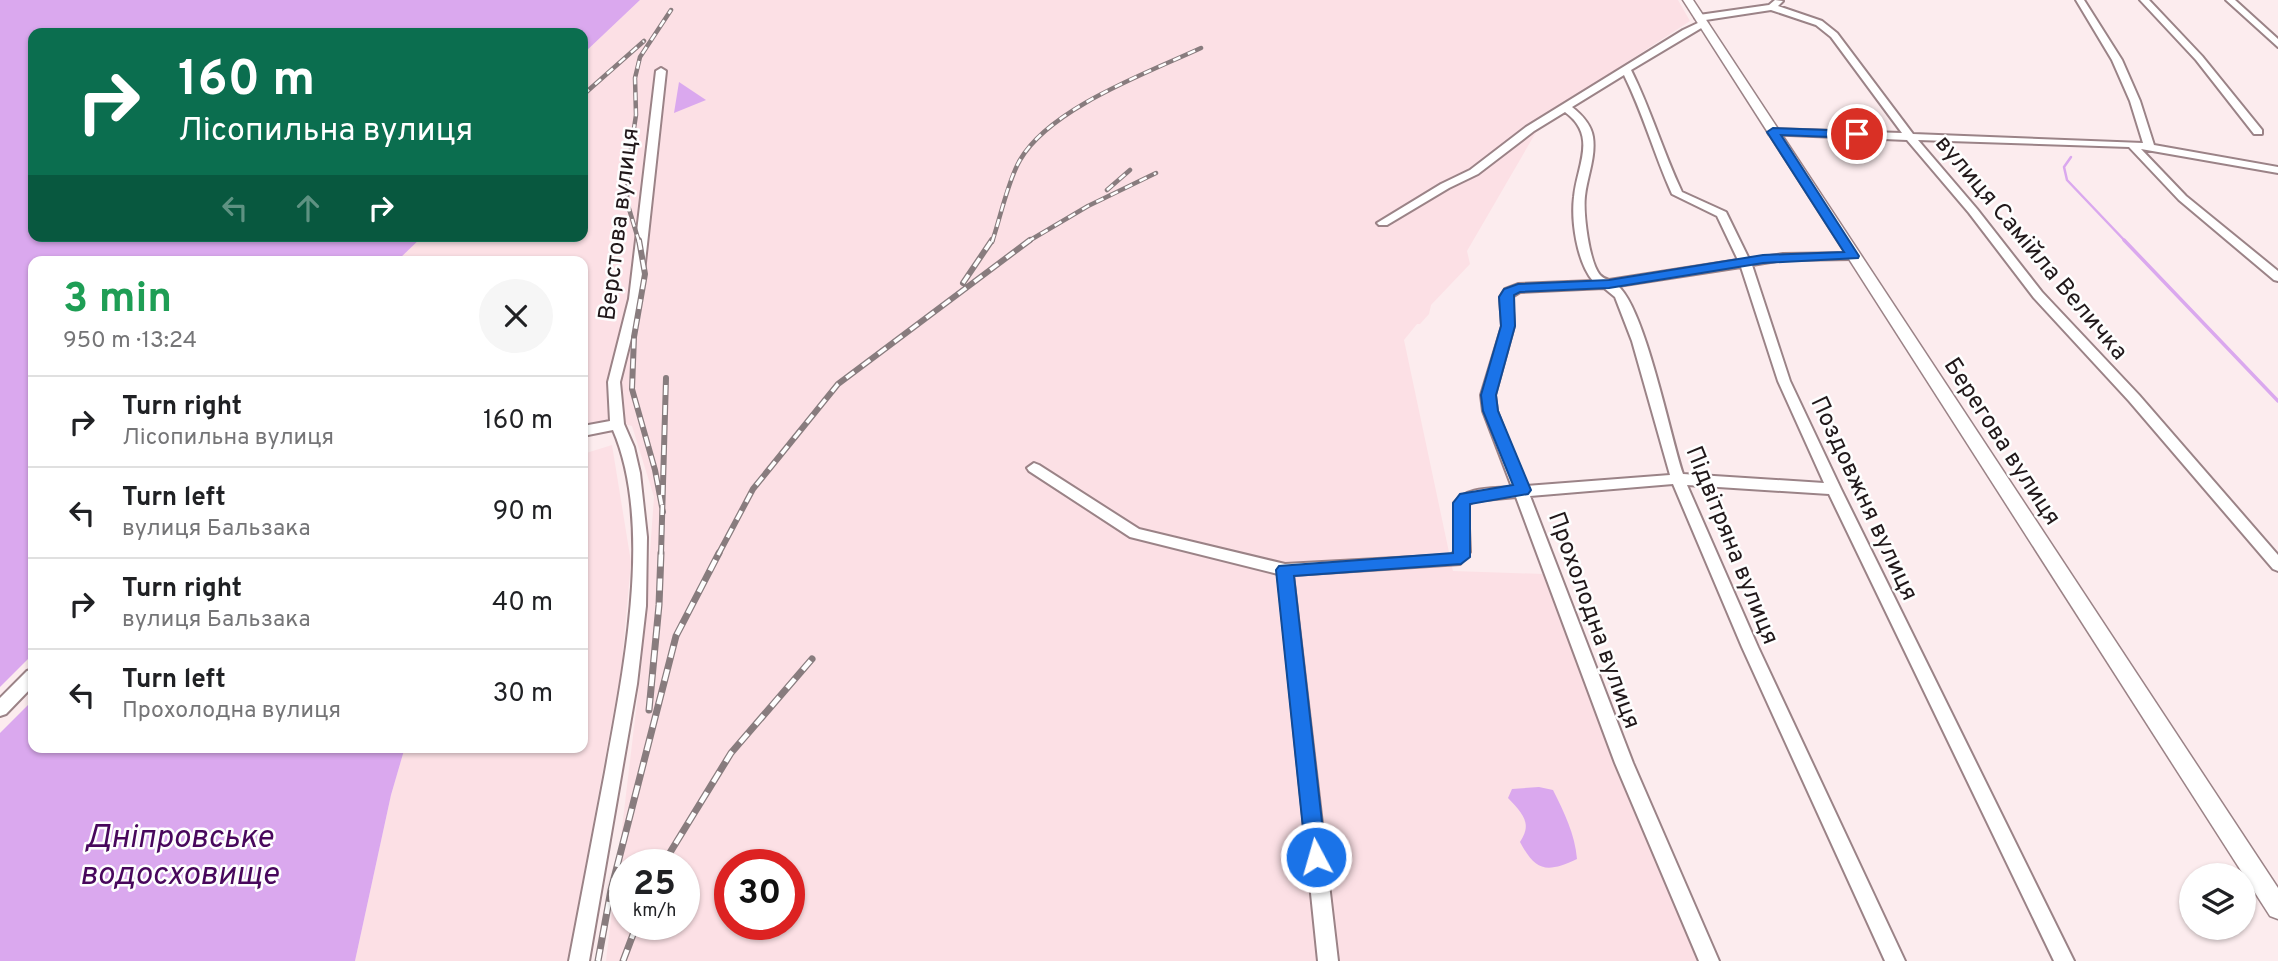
<!DOCTYPE html>
<html lang="en">
<head>
<meta charset="utf-8">
<style>
  :root { --surface:#fff; --page:#f6f6f6; --text:#202124; --muted:#757577; --line:#e0e0e0 }
  body { margin:0; font-family:Overpass,sans-serif; background:var(--page); color:var(--text); height:100vh; display:flex; flex-direction:column; font-size:26px; white-space:nowrap }
  * { box-sizing:border-box; margin:0 }
  p { font-size:23px; color:var(--muted) }
  .icon { flex:none; width:38px; height:38px; fill:none; stroke:currentColor; stroke-width:2; stroke-linecap:round; stroke-linejoin:round }
  .map { position:relative; flex:1; overflow:hidden }
  .panel { position:absolute; left:28px; top:256px; width:560px; height:497px; display:flex; flex-direction:column; background:var(--surface); border-radius:14px; box-shadow:0 2px 5px #0004 }
  .panel>* { flex:none }
  .top-card { position:absolute; left:28px; top:28px; width:560px; height:214px; border-radius:14px; box-shadow:0 2px 5px #0004; background:#0b6e4f; color:#fff; overflow:hidden }
  .controls { position:absolute; left:2179px; top:863px; display:grid; gap:14px }
  .controls a { display:grid; place-items:center; width:77px; height:77px; border-radius:50%; background:var(--surface); box-shadow:0 2px 5px #0004; font-size:35px }
  .speed { position:absolute; left:609px; top:849px; display:flex; gap:14px; font-size:35px; font-weight:700; text-align:center }
  .speed>* { display:grid; place-content:center; width:91px; height:91px; border-radius:50%; background:var(--surface); box-shadow:0 2px 5px #0004; line-height:1 }
  .speed small { font-size:18px; font-weight:400 }
  .speed .limit { border:10px solid #d22; background:#fff; color:#111 }
  .pin { position:absolute; display:grid; place-items:center; width:60px; height:60px; color:#fff; margin:-30px; border:4px solid #fff; border-radius:50%; box-shadow:0 2px 7px #0007 }
  .me { position:absolute; width:77px; margin:-38px; rotate:354deg; stroke-linejoin:round; filter:drop-shadow(0 0 5px #0008) }
  .turn { display:flex; align-items:center; gap:24px; height:147px; padding:0 35px; font-size:32px }
  .turn .icon { width:91px; height:91px; stroke-width:2.5 }
  .turn b { display:block; font-size:49px; line-height:60px }
  .lanes { display:flex; align-items:center; height:66px; padding:0 35px; background:#0003; justify-content:center; gap:35px; direction:ltr }
  .lanes .off { opacity:.35 }
  .round { display:grid; place-items:center; flex:none; width:74px; height:74px; border-radius:37px; background:var(--page) }
  .head { display:flex; align-items:center; justify-content:space-between; height:119px; padding:0 35px }
  h1 { font-size:42px; font-weight:700; line-height:52px; color:#1e9e55 }
  ul { padding:0; list-style:none }
  li { display:flex; align-items:center; gap:21px; height:91px; padding:0 35px; border-top:2px solid var(--line) }
  li div { flex:1 }
  li b { display:block; font-size:26px }
  li em { font-style:normal }
  .map>svg:first-child { display:block }
  .built { fill:#fce0e5; fill-rule:evenodd }
  .water { fill:#daa8ee }
  .lines { fill:none; stroke-linecap:round; stroke-linejoin:round }
  .stream-far1 { stroke:#daa8ee; stroke-width:2.5 }
  .stream { stroke:#daa8ee; stroke-width:3.5 }
  .minor-casing { stroke:#9b8387; stroke-width:4 }
  .tertiary-casing { stroke:#9b8387; stroke-width:3 }
  .minor { fill:#fff; fill-rule:evenodd }
  .tertiary { fill:#fff; fill-rule:evenodd }
  .rail-far2-casing { stroke:#887c7e; stroke-width:4.5 }
  .rail-far1-casing { stroke:#887c7e; stroke-width:6 }
  .rail-casing { stroke:#887c7e; stroke-width:7 }
  .rail-far2 { stroke:#fefefe; stroke-width:2.5; stroke-dasharray:8; stroke-linecap:butt }
  .rail-far1 { stroke:#fefefe; stroke-width:3.5; stroke-dasharray:10; stroke-linecap:butt }
  .rail { stroke:#fefefe; stroke-width:4.5; stroke-dasharray:12; stroke-linecap:butt }
  .route { fill:#1a73e8; stroke:#114b97; stroke-width:2 }
  .labels { text-anchor:middle; stroke-width:5; stroke-linejoin:round; paint-order:stroke }
  .street-label { font-size:24px; fill:#21181a; stroke:#fefefe }
  .near-water-label { font-size:32px; font-style:italic; fill:#48075c; stroke:#fefefe }
</style>
</head>
<body>
<div class="map">
<svg width="2278" height="961" viewBox="0 0 2278 961">
  <rect width="100%" height="100%" fill="#fcecee"/>
  <path class="built" d="M640 0H1678L1690 21 1546 115 1467 251 1470 264 1431 305 1429 314 1420 324H1417L1404 340 1453 571 1544 574 1699 961H606L642 661 654 497 632 426 608 420 583 425V261H397L423 236H583V54ZM625 864H684V924H625ZM730 864H789V924H730Z
    M612 445 631 562 621 671 568 961H355L391 795 405 747H583V454Z"/>
  <path class="water" d="M0 0H640L583 54V33H33V236H423L397 261H33V654L0 687Z
    M679 82 706 100 674 113Z
    M33 700V747H405L391 795 355 961H0V733Z
    M1539 787 1553 790C1564 812 1575 834 1577 859 1547 873 1536 872 1520 842 1533 823 1522 813 1508 798L1512 789Z"/>
  <g class="lines">
    <path class="stream-far1" d="M2071 157 2064 167 2067 180 2126 242"/>
    <path class="stream" d="M2124 240 2278 401"/>
    <g class="minor-casing">
      <path id="minor" d="M1775 0 1783 1 1778 6 1822 21 1837 33 1913 134 2143 143 2130 101 2112 60 2076 0H2084L2122 60 2140 101 2154 145 2278 167V173L2141 149 2186 196 2278 271V281L2274 280 2179 200 2129 147 1918 140 1977 209 2042 292 2139 395 2278 555V571L2273 569 2129 401 2034 298 1969 213 1907 140 1769 134 1768 132 1773 129 1902 133 1831 37 1816 25 1771 10 1699 21 1695 18 1699 15 1769 5Z
        M2140 0H2149L2202 56 2262 130V134H2254L2196 60Z
        M2226 0H2235L2278 39V47Z
        M1700 22 1708 24 1631 70C1651 110 1663 152 1682 192L1726 212 1749 259 1783 254 1853 253 1859 256 1853 259 1783 260 1752 265 1790 381 1841 489 2074 961H2054L1829 494 1687 485 1758 647 1905 961H1885L1742 647 1673 484 1530 496 1633 763 1719 961H1699L1615 763 1516 497 1474 501 1468 505 1470 552 1460 564 1293 575 1338 961H1318L1278 574 1130 537 1029 471 1027 468 1034 463 1039 465 1139 529 1285 564 1451 555 1456 550 1454 503C1467 486 1492 489 1512 487L1483 411 1481 395 1502 326 1500 297 1505 289 1518 284 1593 281C1577 262 1571 221 1574 197 1577 165 1598 136 1565 112L1534 131 1478 174 1449 188 1387 225H1379L1377 223 1441 184 1470 170 1526 127 1683 30ZM1624 75C1643 113 1654 154 1672 194L1717 216 1738 260 1609 280C1605 279 1603 278 1600 275 1589 262 1583 213 1585 196 1587 177 1596 157 1593 137 1591 124 1582 115 1572 107ZM1741 267 1778 381 1824 483 1683 474C1670 435 1645 309 1618 286ZM1604 288 1615 297 1632 341 1670 475 1526 486 1497 411 1495 395 1514 326 1512 297 1520 292Z
        M661 68 666 71 641 299 620 382 624 424 634 447 640 473 647 537 646 606 637 684 589 961H569C581 898 593 835 605 772 623 672 654 525 613 430L583 436V426L610 421 608 382 629 299 656 71Z
        M33 669V686L6 714 0 716V698L27 671Z"/>
    </g>
    <g class="tertiary-casing">
      <path id="tertiary" d="M1683 0H1693L2278 888V919L2270 916Z"/>
    </g>
    <use href="#minor" class="minor"/>
    <use href="#tertiary" class="tertiary"/>
    <g class="rail-far2-casing">
      <path id="rail-far2" d="M583 95 644 41
        M1107 190 1130 170
        M639 242 627 202 628 168 636 115 635 78 640 57 671 10
        M992 242C1000 219 1008 180 1020 160 1050 108 1147 73 1201 48
        M1027 242 1088 206 1156 173"/>
    </g>
    <g class="rail-far1-casing">
      <path id="rail-far1" d="M639 240 645 274 634 337 632 389 655 470 663 512
        M963 283 992 240
        M661 555 666 378
        M718 555 753 489 838 384 1030 240"/>
    </g>
    <g class="rail-casing">
      <path id="rail" d="M649 710 659 605 661 553
        M663 864 731 753 812 659
        M598 961 611 890 676 636 719 553
        M623 961 637 924"/>
    </g>
    <use href="#rail-far2" class="rail-far2"/>
    <use href="#rail-far1" class="rail-far1"/>
    <use href="#rail" class="rail"/>
  </g>
  <path class="route" d="M1773 128 1857 131 1863 134 1857 138 1781 135 1859 256 1858 258 1763 263 1609 288 1520 292 1514 295 1515 326 1496 395 1498 411 1531 490 1528 494 1470 504V557L1461 564 1294 576 1326 857 1323 864 1316 866 1309 864 1306 857 1276 570 1279 566 1453 553V503L1460 494 1513 485 1483 411 1481 395 1501 326 1499 297 1504 289 1518 284 1609 280 1763 255 1844 252 1767 132Z"/>
  <g class="labels">
    <g class="street-label">
      <text transform="translate(618 224) rotate(-83)" y="8">Верстова вулиця</text>
      <text transform="translate(2032 247) rotate(50)" y="8">вулиця Самійла Величка</text>
      <text transform="translate(2003 441) rotate(57)" y="8">Берегова вулиця</text>
      <text transform="translate(1865 498) rotate(65)" y="8">Поздовжня вулиця</text>
      <text transform="translate(1733 545) rotate(68)" y="8">Підвітряна вулиця</text>
      <text transform="translate(1595 620) rotate(70)" y="8">Прохолодна вулиця</text>
    </g>
    <g class="near-water-label">
      <text x="179" y="847">Дніпровське<tspan x="179" dy="37">водосховище</tspan></text>
    </g>
  </g>
</svg>
<div class="controls">
<a><svg class="icon" aria-label="layers" viewBox="0 0 24 24"><path d="M12 4l9 5-9 5-9-5zM3 14l9 5 9-5"/></svg></a>
</div>
<div class="speed"><div>25<small>km/h</small></div><div class="limit">30</div></div>
<div class="pin" style="left:1857px;top:134px;background:#d93025"><svg class="icon" aria-label="arrive" viewBox="0 0 24 24"><path d="M6 21V4h12l-3 4 3 4H6"/></svg></div>
<svg class="me" style="left:1316px;top:857px" viewBox="-20 -20 40 40"><circle r="17" fill="#1a73e8" stroke="#fff" stroke-width="3"/><path d="M0-11L8 9 0 5-8 9z" fill="#fff"/></svg>
<div class="top-card">
<div class="turn"><svg class="icon" aria-label="right" viewBox="0 0 24 24"><path d="M7 20v-9h11M14 6l5 5-5 5"/></svg><div><b>160 m</b>Лісопильна вулиця</div></div>
<div class="lanes"><svg class="icon off" aria-label="left" viewBox="0 0 24 24"><path d="M17 20v-9H6M10 6l-5 5 5 5"/></svg><svg class="icon off" aria-label="ahead" viewBox="0 0 24 24"><path d="M12 20V5M6 11l6-6 6 6"/></svg><svg class="icon" aria-label="right" viewBox="0 0 24 24"><path d="M7 20v-9h11M14 6l5 5-5 5"/></svg></div>
</div>
<section class="panel">
<div class="head"><div><h1>3 min</h1><p>950 m · 13:24</p></div><a class="round"><svg class="icon" aria-label="close" viewBox="0 0 24 24"><path d="M6 6l12 12M18 6L6 18"/></svg></a></div>
<ul>
<li><svg class="icon" aria-label="right" viewBox="0 0 24 24"><path d="M7 20v-9h11M14 6l5 5-5 5"/></svg><div><b>Turn right</b><p>Лісопильна вулиця</p></div><em>160 m</em></li>
<li><svg class="icon" aria-label="left" viewBox="0 0 24 24"><path d="M17 20v-9H6M10 6l-5 5 5 5"/></svg><div><b>Turn left</b><p>вулиця Бальзака</p></div><em>90 m</em></li>
<li><svg class="icon" aria-label="right" viewBox="0 0 24 24"><path d="M7 20v-9h11M14 6l5 5-5 5"/></svg><div><b>Turn right</b><p>вулиця Бальзака</p></div><em>40 m</em></li>
<li><svg class="icon" aria-label="left" viewBox="0 0 24 24"><path d="M17 20v-9H6M10 6l-5 5 5 5"/></svg><div><b>Turn left</b><p>Прохолодна вулиця</p></div><em>30 m</em></li>
</ul>
</section>
</div>
</body>
</html>
